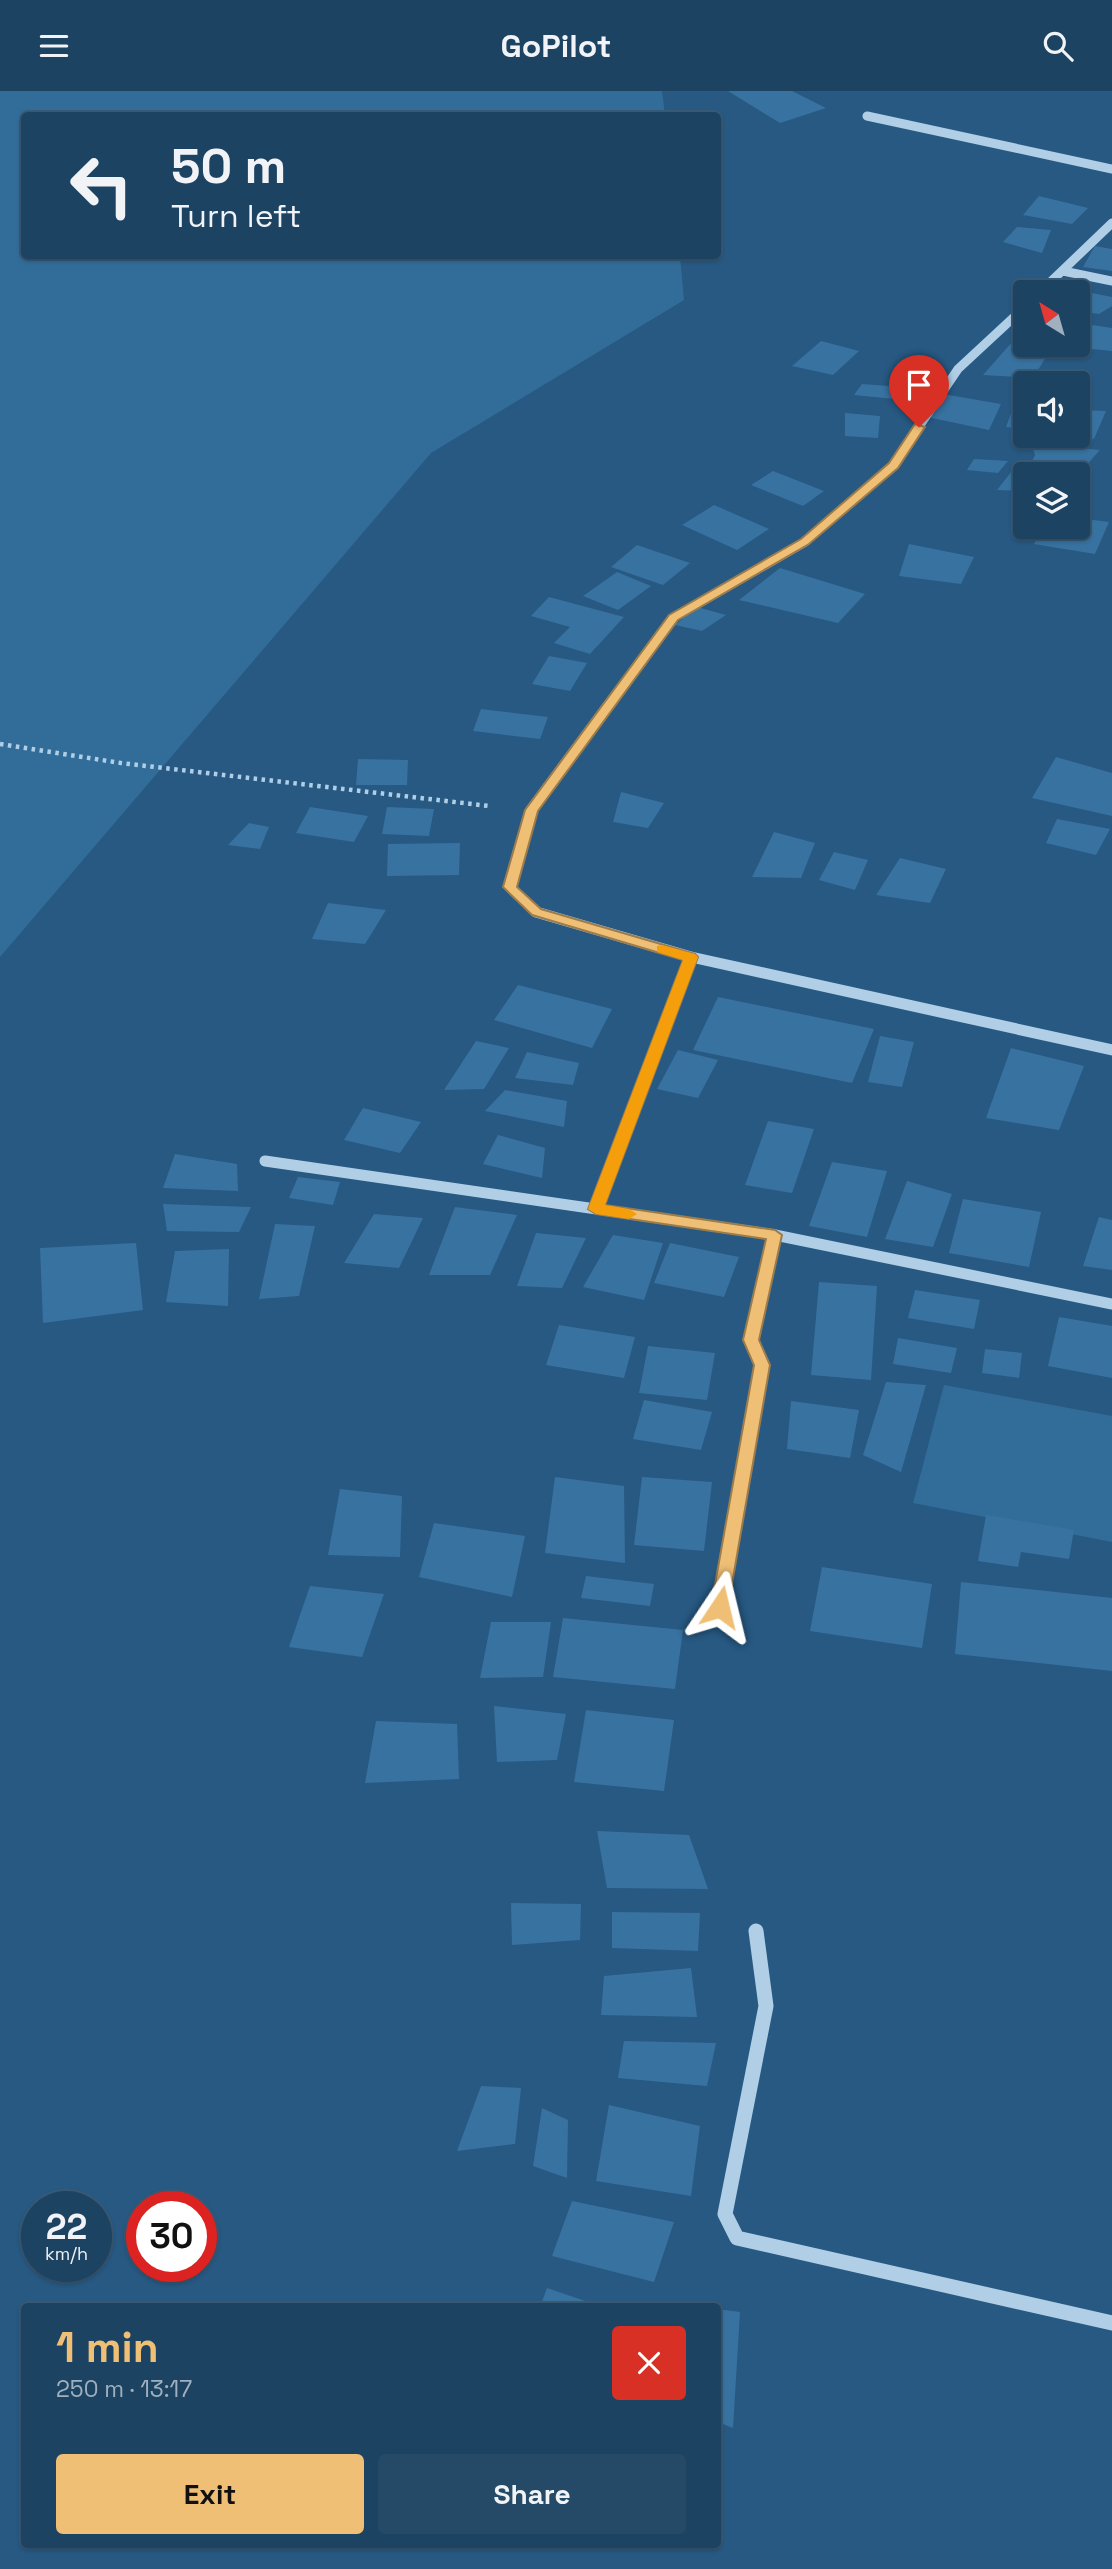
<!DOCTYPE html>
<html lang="en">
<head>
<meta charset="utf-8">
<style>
  :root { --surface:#1d4362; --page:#254a68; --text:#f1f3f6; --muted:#a0b0be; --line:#3b5c77; --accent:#efbf76 }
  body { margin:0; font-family:"Space Grotesk",sans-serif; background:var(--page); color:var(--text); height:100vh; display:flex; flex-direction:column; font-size:26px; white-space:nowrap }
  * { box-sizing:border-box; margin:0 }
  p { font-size:23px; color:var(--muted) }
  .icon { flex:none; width:38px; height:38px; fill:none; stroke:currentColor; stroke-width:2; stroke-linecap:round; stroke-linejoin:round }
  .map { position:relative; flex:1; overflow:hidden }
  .panel { position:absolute; left:21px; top:2212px; width:700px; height:245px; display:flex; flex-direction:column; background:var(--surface); border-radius:7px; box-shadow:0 2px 5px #0004,0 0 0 2px var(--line) }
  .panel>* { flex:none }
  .hud { position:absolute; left:21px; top:21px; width:700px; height:147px; border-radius:7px; box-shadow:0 2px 5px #0004,0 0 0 2px var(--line); background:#1d4362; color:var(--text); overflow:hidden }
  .needle { width:46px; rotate:323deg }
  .buttons { position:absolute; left:1013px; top:189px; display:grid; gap:14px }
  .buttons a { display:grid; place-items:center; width:77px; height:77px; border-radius:7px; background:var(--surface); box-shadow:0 2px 5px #0004,0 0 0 2px var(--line); font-size:35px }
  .speed { position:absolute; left:21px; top:2100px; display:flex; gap:14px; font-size:35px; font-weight:700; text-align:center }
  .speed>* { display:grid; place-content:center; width:91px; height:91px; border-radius:50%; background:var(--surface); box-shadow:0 2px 5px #0004,0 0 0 2px var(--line); line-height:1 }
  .speed small { font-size:18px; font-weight:400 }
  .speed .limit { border:10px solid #d22; background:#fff; color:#111 }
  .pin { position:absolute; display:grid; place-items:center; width:60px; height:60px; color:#fff; margin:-72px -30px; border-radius:50% 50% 50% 0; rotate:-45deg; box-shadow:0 0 7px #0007 }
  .pin .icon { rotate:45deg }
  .me { position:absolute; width:77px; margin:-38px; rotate:10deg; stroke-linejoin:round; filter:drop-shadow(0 0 5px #0008) }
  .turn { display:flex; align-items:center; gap:24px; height:147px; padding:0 35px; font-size:32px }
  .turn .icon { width:91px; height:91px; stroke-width:2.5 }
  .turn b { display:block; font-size:49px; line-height:60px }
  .round { display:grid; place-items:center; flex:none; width:74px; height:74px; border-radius:7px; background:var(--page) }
  .summary { display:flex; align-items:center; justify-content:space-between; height:119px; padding:0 35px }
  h1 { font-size:42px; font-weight:700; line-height:52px; color:var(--accent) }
  .button { display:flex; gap:14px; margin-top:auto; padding:14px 35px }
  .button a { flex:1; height:80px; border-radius:7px; background:var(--accent); color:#111; font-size:28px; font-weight:700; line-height:80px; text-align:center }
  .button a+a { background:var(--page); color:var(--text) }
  header { display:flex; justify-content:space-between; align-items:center; height:91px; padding:0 35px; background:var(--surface); font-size:32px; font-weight:700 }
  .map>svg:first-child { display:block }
  .green { fill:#326d9a }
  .building { fill:#3872a0 }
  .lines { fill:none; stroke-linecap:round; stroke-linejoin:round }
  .path { stroke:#b0cfe7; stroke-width:4.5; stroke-dasharray:3.5 4.5; stroke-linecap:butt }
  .minor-far2 { stroke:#b0cfe7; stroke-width:9 }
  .minor-far1 { stroke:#b0cfe7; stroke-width:11 }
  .minor { stroke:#b0cfe7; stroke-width:15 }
  .route { fill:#efbf76; stroke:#9b7c4d; stroke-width:2 }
  .slow { fill:#f59e0b }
</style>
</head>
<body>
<header><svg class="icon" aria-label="menu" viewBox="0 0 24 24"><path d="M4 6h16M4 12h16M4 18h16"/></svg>GoPilot<svg class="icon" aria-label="search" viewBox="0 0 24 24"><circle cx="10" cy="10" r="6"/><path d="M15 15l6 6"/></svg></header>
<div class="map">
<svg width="1112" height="2478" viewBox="0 0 1112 2478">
  <rect width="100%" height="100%" fill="#275983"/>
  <path class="green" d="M0 0H662L665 24H24V164L680 165 684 209 431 362 0 866Z
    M944 1294 1112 1325V1451L913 1412Z"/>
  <path class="building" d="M728 0H792L826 17 780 32Z
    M1039 105 1088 117 1072 133 1023 124Z
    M1017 136 1051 139 1042 162 1003 151Z
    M1095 155 1112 158V180L1083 176Z
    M1087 201 1112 206V215L1099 223 1078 220V211Z
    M1085 233 1112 237V260L1072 256 1078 254V245Z
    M821 250 859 260 833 284 792 275Z
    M1013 250 1051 258 1033 287 983 284Z
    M862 293 902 296 895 308 854 304Z
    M943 303 1001 313 989 339 927 326Z
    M1016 309 1026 311V338L1006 336Z
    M1078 319 1106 320 1094 348 1078 347Z
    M845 322 880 325 878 347 845 345Z
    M1031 352 1100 359 1082 379 1031 372 1035 364Z
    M974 368 1008 370 998 382 967 379Z
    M1015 376 1050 382V383H1026V400L997 399Z
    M773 380 824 400 803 415 751 394Z
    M714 414 769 438 737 459 682 434Z
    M1078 427 1109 431 1095 463 1034 453 1043 436H1078Z
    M909 453 974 466 961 493 899 485Z
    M637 454 690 472 663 494 611 476Z
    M780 477 865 503 838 532 739 509Z
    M617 481 651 495 618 519 583 505Z
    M549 506 624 526 590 563 554 552 570 536 531 525Z
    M697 516 726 524 702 540 675 534Z
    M549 565 587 572 570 600 532 593Z
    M481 618 548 626 540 648 473 640Z
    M1056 666 1112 682V725L1032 707Z
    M358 668 408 669 407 694H356Z
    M621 701 664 712 648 737 613 731Z
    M310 716 368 725 354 751 296 742Z
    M387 716 434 718 429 745 382 743Z
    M1057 728 1110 738 1096 764 1046 752Z
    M249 732 269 736 260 758 228 754Z
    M774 741 815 752 801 787 752 786Z
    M460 752 459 784 387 785 388 753Z
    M834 761 868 769 855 799 819 789Z
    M900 767 946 778 930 812 876 804Z
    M328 812 386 819 365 853 312 848Z
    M518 894 612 918 592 957 494 929Z
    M718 906 874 938 852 992 693 959Z
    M880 945 914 951 902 996 868 991Z
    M476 950 509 957 484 998 444 999Z
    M1011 957 1084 975 1059 1039 986 1027Z
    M678 959 718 969 698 1007 657 998Z
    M527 961 579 972 573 994 515 987Z
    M505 999 567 1010 564 1036 485 1020Z
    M363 1017 421 1031 400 1062 344 1049Z
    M768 1030 814 1038 792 1102 745 1094Z
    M498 1044 545 1057 542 1087 483 1073Z
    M175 1063 237 1073 238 1100 163 1097Z
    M832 1071 887 1080 867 1146 809 1135Z
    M298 1086 340 1091 333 1114 289 1107Z
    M907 1090 952 1103 933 1156 885 1148Z
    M963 1108 1041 1121 1029 1176 949 1162Z
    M163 1113 251 1116 239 1141 167 1140Z
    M455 1116 517 1124 490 1184H429Z
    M374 1123 423 1127 399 1177 344 1172Z
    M1099 1126 1112 1129V1179L1083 1175Z
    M275 1133 315 1135 299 1205 259 1208Z
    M536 1142 586 1147 562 1197 517 1195Z
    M613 1144 663 1152 644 1209 583 1196Z
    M136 1152 143 1219 43 1232 40 1157Z
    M670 1152 739 1166 724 1206 654 1192Z
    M229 1158 228 1215 166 1211 175 1160Z
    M819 1191 877 1195 871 1289 811 1284Z
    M915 1199 980 1209 974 1238 908 1227Z
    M1059 1226 1112 1235V1287L1048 1275Z
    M559 1234 635 1246 624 1287 546 1274Z
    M898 1247 957 1257 951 1282 893 1273Z
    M648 1255 715 1262 707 1309 639 1302Z
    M985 1258 1022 1262 1019 1287 982 1282Z
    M886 1291 926 1294 901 1381 863 1364Z
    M644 1309 712 1321 701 1359 633 1348Z
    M791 1310 859 1319 850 1367 787 1358Z
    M555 1386 624 1395 625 1472 545 1462Z
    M642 1386 712 1391 704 1460 634 1454Z
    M340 1398 402 1405 400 1466 328 1464Z
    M986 1424 1074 1439 1069 1468 1021 1461 1018 1476 978 1470Z
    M434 1432 525 1445 512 1506 419 1486Z
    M822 1476 932 1493 922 1557 810 1540Z
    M586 1485 654 1493 650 1515 581 1507Z
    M961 1491 1112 1507V1580L955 1563Z
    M310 1495 384 1503 362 1566 289 1556Z
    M563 1527 683 1539 675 1598 553 1586Z
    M491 1531H551L543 1586 480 1587Z
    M494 1615 566 1623 557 1669 497 1671Z
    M586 1619 674 1629 664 1700 574 1691Z
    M376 1630 457 1633 459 1688 365 1692Z
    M597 1740 689 1744 708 1798 607 1797Z
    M511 1812 581 1813 580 1849 512 1854Z
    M612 1821 700 1822 698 1860 612 1857Z
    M691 1877 697 1926 601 1924 604 1885Z
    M624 1950 716 1952 707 1995 618 1987Z
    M481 1995 521 1997 515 2053 457 2060Z
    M609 2014 700 2035 691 2105 596 2090Z
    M542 2017 568 2029 567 2087 533 2075Z
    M572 2110 674 2131 654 2191 552 2165Z
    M547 2197 600 2215V2216H540Z
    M718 2218 740 2221 733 2337 718 2331Z"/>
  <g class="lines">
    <path class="path" d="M0 653 121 672 489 715"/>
    <path class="minor-far2" d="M867 25 1112 78
      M1063 180 1112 190
      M1040 201 1112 132
      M615 606 673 527 805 451 893 374 958 278 1026 215"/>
    <path class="minor-far1" d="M616 604 531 719 510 796 536 821 691 866 1112 959
      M265 1070 775 1144 1112 1213
      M596 1118 691 866
      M738 1410 762 1274 751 1249 775 1144"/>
    <path class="minor" d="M720 1515 739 1408
      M756 1840 766 1915 725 2123 737 2147 1112 2232"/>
  </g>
  <path class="route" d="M915 333 925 336 898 377 809 453 678 529 538 720 517 796 541 818 695 863 698 866 605 1114 775 1139 782 1144 759 1249 770 1274 728 1516 726 1520H713L711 1516 754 1274 743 1249 766 1148 596 1123 588 1118 683 869 532 824 503 796 525 719 669 524 801 448 889 372Z"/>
  <path class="slow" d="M662 854 695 863 698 866 605 1114 629 1118 637 1123 629 1128 596 1123 588 1118 683 869 657 861V855Z"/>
</svg>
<div class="buttons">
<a><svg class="needle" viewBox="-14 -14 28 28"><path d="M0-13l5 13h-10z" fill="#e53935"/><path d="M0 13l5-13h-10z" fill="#a0b0be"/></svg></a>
<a><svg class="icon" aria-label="sound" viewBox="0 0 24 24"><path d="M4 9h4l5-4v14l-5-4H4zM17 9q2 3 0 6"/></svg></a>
<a><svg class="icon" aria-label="layers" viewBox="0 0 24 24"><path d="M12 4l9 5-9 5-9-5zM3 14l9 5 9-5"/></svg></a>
</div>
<div class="speed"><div>22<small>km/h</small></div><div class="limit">30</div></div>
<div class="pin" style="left:919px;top:336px;background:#d93025"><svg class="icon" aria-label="arrive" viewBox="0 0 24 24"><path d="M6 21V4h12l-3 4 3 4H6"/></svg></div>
<svg class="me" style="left:720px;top:1516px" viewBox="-20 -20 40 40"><path d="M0-17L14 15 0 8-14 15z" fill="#efbf76" stroke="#fff" stroke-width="4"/></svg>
<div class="hud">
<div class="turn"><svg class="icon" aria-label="left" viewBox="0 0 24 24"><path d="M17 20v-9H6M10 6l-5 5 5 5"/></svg><div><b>50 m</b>Turn left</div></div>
</div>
<section class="panel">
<div class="summary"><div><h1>1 min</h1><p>250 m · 13:17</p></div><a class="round" style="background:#d93025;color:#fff"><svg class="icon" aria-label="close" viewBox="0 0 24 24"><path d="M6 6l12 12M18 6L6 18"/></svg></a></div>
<div class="button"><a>Exit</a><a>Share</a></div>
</section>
</div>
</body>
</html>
